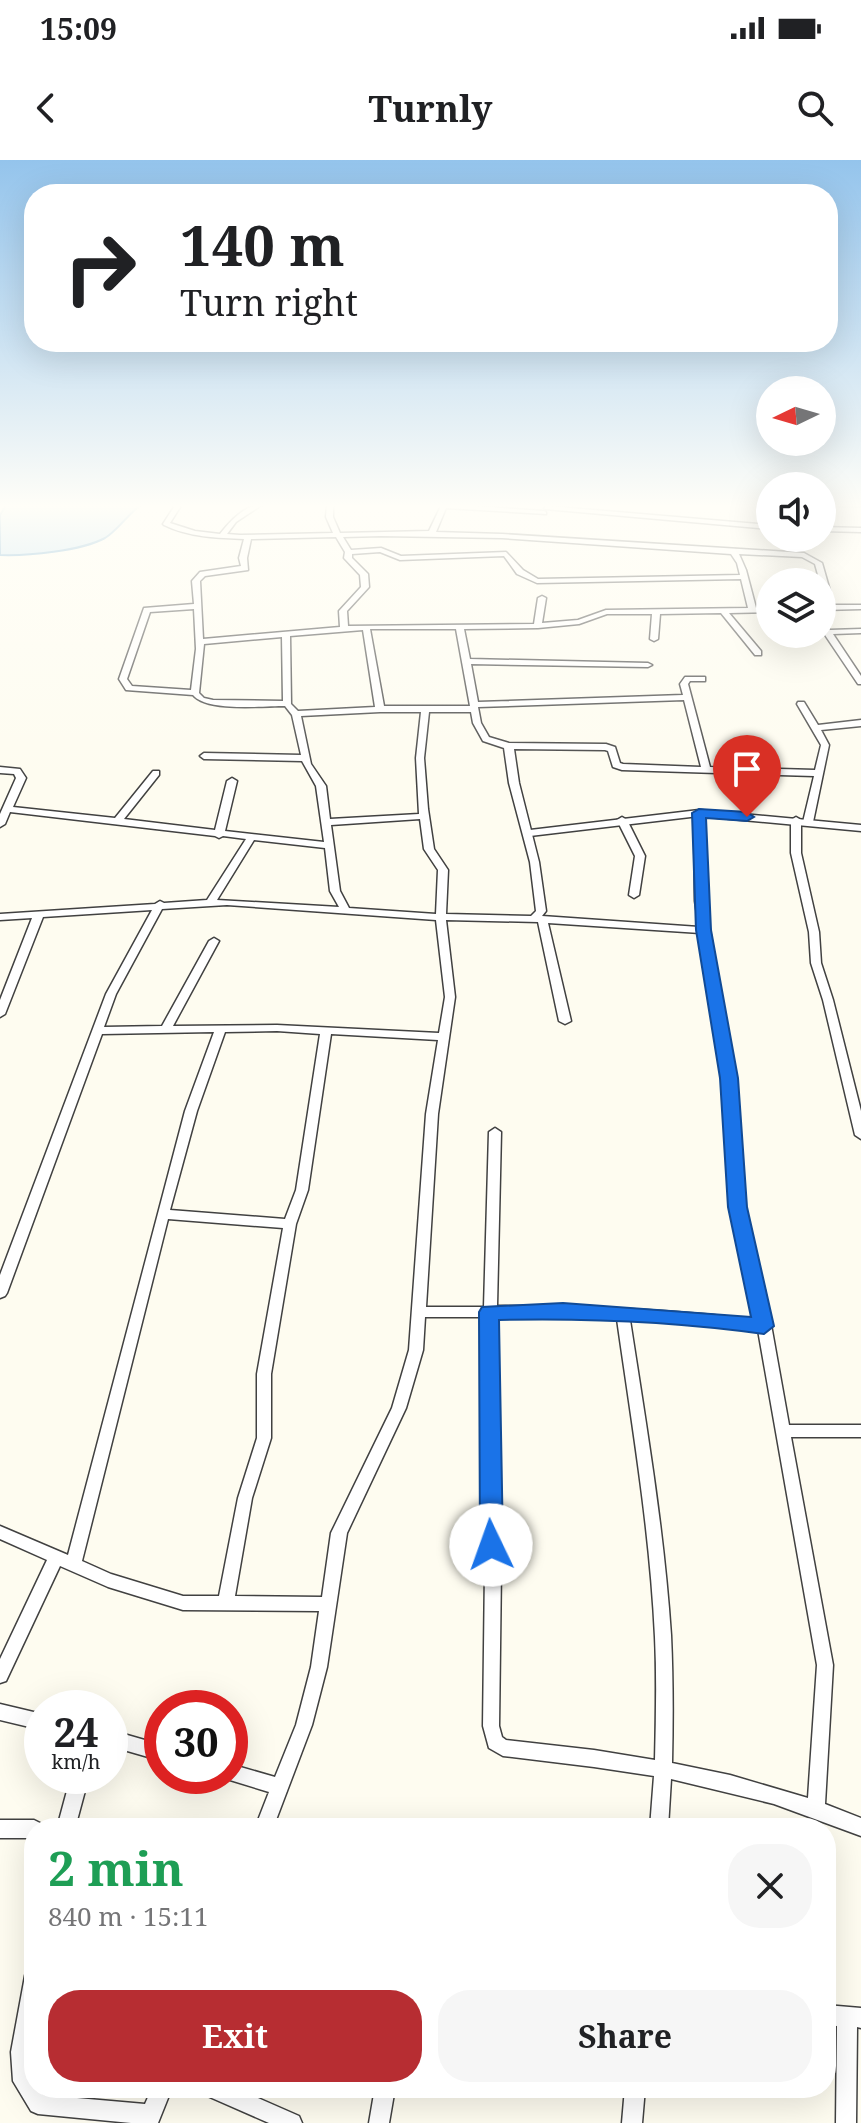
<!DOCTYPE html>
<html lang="en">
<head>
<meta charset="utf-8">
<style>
  :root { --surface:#fff; --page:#f6f6f6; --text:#202124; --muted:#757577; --accent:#b72d32 }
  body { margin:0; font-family:"Noto Serif",serif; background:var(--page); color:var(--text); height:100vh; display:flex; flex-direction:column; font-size:30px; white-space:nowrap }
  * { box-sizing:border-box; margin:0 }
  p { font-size:26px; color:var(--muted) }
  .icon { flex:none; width:44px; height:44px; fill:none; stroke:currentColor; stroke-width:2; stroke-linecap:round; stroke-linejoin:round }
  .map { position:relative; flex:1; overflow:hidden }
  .side { position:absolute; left:24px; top:1658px; width:812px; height:280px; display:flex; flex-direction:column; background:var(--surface); border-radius:32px; box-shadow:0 8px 32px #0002 }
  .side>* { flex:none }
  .hud { position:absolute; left:24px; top:24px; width:814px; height:168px; border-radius:32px; box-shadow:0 8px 32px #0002; background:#fff; color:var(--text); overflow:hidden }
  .needle { width:52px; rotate:265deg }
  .fabs { position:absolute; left:756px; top:216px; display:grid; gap:16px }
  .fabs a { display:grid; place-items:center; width:80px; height:80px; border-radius:50%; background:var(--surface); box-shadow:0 8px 32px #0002; font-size:40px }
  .speed { position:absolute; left:24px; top:1530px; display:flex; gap:16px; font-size:40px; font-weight:700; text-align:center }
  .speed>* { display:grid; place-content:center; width:104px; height:104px; border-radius:50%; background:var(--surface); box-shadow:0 8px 32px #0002; line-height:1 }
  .speed small { font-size:20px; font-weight:400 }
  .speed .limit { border:12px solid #d22; background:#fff; color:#111 }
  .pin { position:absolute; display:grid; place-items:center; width:68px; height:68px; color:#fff; margin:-82px -34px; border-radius:50% 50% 50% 0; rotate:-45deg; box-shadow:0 0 8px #0007 }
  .pin .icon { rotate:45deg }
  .me { position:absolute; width:88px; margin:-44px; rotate:357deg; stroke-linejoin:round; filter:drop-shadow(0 0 6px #0008) }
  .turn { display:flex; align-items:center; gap:28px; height:168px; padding:0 24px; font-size:36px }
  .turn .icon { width:104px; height:104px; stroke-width:2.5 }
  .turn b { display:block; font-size:56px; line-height:68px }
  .round { display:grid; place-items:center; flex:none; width:84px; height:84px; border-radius:32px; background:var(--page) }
  .overview { display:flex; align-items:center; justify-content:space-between; height:136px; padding:0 24px }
  h1 { font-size:48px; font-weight:700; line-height:60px; color:#1e9e55 }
  .button { display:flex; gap:16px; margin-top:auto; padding:16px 24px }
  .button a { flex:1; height:92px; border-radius:32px; background:var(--accent); color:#fff; font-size:32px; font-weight:700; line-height:92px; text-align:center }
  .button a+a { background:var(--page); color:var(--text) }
  .status { display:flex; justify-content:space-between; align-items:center; height:56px; padding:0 40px; background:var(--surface); direction:ltr }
  .status svg { height:22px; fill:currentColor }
  header { display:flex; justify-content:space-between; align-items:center; height:104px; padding:0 24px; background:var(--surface); font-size:36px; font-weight:700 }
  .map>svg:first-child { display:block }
  .water { fill:#b7dcf3; stroke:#4290c6; stroke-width:2 }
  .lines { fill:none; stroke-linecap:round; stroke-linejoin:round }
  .minor-casing { stroke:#414141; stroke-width:3 }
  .tertiary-casing { stroke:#414141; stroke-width:3 }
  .minor { fill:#fff; fill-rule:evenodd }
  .tertiary { fill:#fff; fill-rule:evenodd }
  .route { fill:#1a73e8; stroke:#114b97; stroke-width:2 }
</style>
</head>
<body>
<div class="status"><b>15:09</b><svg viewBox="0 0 49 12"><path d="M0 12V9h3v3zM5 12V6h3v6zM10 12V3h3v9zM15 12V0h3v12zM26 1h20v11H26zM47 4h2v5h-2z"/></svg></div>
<header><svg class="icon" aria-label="back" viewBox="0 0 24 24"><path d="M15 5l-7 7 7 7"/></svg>Turnly<svg class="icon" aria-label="search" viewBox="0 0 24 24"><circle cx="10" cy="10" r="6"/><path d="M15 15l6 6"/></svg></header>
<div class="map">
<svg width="861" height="1963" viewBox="0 0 861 1963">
  <rect width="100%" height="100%" fill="#fefcf0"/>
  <path class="water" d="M7 344H142C129 353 117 371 105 378 81 391 27 396 0 395V355Z"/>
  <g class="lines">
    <g class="minor-casing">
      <path id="minor" d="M176 344H182L170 363 195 371 220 374C230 361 246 344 263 344L236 362 227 374 240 375 333 373 326 357 327 344H333V357L340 373 429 371 441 346 444 344 544 351 546 352V354L446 348 436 372 502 374 804 393 822 403 834 445H861V449L822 450V446H827L822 422H820L815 404 802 397 739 394 746 410 756 448H770V452L729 453 761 491V495H755L721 453 660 454 658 479 654 481 650 479 652 454H607L579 464 538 468 464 469 470 499 648 503 652 505 648 507 471 504 478 542 683 535 680 524 685 517H705V521H690L688 524 710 607 815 610 821 585 797 544 798 542H804L818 565 861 560V566L821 570 829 585 813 662 808 665 803 662 814 616 622 610 613 607 608 591 605 590 514 589 519 623 539 702 546 751 542 756 699 767 695 741 694 653 699 650 704 653 705 741 735 918 743 1047 765 1131 789 1265H861V1277H791L833 1505 825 1644 861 1658V1676L774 1644 671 1619 668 1668H650L654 1616 594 1607 503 1596 489 1588 483 1566 485 1409 481 1235 483 1157H425L423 1190 406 1248 347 1373 327 1507 312 1565 273 1668H255L269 1632 230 1620 223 1616H230V1604L275 1617 296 1565 311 1507 319 1451 183 1450 108 1427 60 1406 6 1521 0 1523V1499L47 1400 0 1379V1366L68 1395 185 951 214 872 102 874 7 1133 5 1136 0 1138V1115L106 834 152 750 43 757 5 854 0 857V840L32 758 0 760V754L155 744 160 741 164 743 207 740 246 679 223 676 219 678 215 676 10 652 5 664 0 667V654L16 618 14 614 0 613V607L20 609 26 618 13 647 115 658 153 611H159V615L124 659 215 670 227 621 232 618 237 621 225 671 324 682 316 626 302 601 204 599 200 596 204 593 301 595 292 555 285 546C262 546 207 552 193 535L126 530 119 519 144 448 194 444 192 421 200 412 241 406 239 398 244 379C217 378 188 377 164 365L163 364ZM381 376 502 378 731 394 737 403 740 415 538 419 523 410 506 392 401 396 381 388 351 390 343 377ZM336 377 345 392 344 398 360 415 361 427 339 451 340 467 203 479 200 421 205 416 248 410 247 398 251 379ZM380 392 400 400 504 396 517 414 537 423 741 419 748 448 606 450 578 460 542 463 546 438 542 436 538 438 534 464 348 466 347 451 369 427 368 414 352 398V394ZM194 449 196 489 191 530 132 526 127 519 150 452ZM370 469H456L470 546H384ZM363 470 375 547 298 551 291 544 290 476ZM282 477 283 541 213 540 204 538 199 533 204 484ZM684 540 701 607 623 604 620 603 615 587 606 584 509 583 489 577 481 563 478 547ZM380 552H421L416 598 419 654 330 659 326 626 311 604 301 556ZM429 552H471L473 563 483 581 504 588 509 623 530 702 536 751 531 756 446 754 448 710 434 689 428 649 424 598ZM420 659 424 689 438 710 436 754 349 748 340 731 331 665ZM254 680 325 688 330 731 339 747 217 740ZM227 745 436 760 445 837 439 873 277 865 173 866 219 781 214 778 209 781 162 866 104 867 116 834 162 749ZM446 760 538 762 559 861 565 864 571 861 548 763 700 773 723 918 731 1047 756 1160C671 1149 583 1146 497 1146L501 972 495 968 489 972 484 1147H426L438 954 455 837ZM277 871 320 874 296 1030 285 1059 170 1050 197 951 225 872ZM331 874 438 880 426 954 409 1190 392 1248 331 1373 322 1437 235 1436 252 1338 271 1278V1214L296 1064 308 1030ZM168 1059 283 1068 257 1214V1278L238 1338 219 1436H183L111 1414 82 1401ZM497 1156H563L617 1159C632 1265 650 1370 655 1477 657 1518 656 1559 655 1600L594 1590 506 1580 502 1577 499 1566 501 1409 495 1235ZM630 1160 717 1165 758 1170 817 1505 808 1638 730 1615 672 1603C673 1560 673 1518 671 1475 664 1369 646 1264 630 1160Z
        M836 344H861V346H839Z
        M547 346 770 365V369L545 349 544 348Z
        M822 367 861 368V372L822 371Z
        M822 462 830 470 861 469V473L833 474 861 516V524H858L823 472Z
        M622 657 627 660 645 696 639 735 634 738 629 735 635 696 617 660Z
        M796 657 801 660V693L819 772 821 803 833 840 861 951V979L855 975 823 840 811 803 809 772 791 693V660Z
        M0 1544 42 1554V1570L0 1560Z
        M110 1570 162 1585V1601L110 1586Z
        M71 1616H89L75 1668H57Z
        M0 1660H34L40 1663 42 1668H34V1678H0Z
        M34 1807V1872L31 1892 34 1928H39L43 1935 145 1944 152 1928H172L158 1963H131L38 1954 31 1951 13 1921 11 1892 25 1816 27 1809Z
        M826 1845 861 1848V1868L857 1867 856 1963H836L837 1866 826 1865Z
        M202 1928H235L299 1956 302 1963H269L205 1935Z
        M375 1928H395L389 1963H369Z
        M625 1928H645L642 1963H622Z"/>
    </g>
    <g class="tertiary-casing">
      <path id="tertiary" d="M699 650 861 665V671L699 656 530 676 524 673 530 670Z"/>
    </g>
    <use href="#minor" class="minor"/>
    <use href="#tertiary" class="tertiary"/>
  </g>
  <linearGradient id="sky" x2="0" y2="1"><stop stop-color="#94c4ec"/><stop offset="0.56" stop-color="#fffef8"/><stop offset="1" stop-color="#fffef8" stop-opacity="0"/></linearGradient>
  <rect width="861" height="618" fill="url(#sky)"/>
  <path class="route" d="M699 649 747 652 754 657 747 661 706 658 711 770 738 918 747 1047 774 1166 764 1174C677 1162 587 1158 499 1160L503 1385 500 1392 491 1395 483 1392 480 1385 479 1152 482 1147 563 1143 751 1157 728 1047 720 918 696 770 692 653Z"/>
</svg>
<div class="fabs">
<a><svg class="needle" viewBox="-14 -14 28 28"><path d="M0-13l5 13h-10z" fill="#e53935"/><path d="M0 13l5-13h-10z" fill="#757577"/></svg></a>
<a><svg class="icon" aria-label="sound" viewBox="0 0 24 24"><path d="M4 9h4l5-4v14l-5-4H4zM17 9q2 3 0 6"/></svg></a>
<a><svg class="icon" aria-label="layers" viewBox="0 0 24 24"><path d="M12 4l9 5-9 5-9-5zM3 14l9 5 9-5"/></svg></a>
</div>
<div class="speed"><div>24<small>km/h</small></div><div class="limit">30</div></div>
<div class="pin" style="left:747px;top:657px;background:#d93025"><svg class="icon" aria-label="arrive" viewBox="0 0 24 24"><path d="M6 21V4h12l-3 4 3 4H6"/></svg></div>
<svg class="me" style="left:491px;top:1385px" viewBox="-20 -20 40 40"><circle r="19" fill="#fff"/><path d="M0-13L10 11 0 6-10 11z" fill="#1a73e8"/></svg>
<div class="hud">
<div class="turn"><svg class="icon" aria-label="right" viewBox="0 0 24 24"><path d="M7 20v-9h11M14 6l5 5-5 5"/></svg><div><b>140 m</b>Turn right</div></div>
</div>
<section class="side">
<div class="overview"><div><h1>2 min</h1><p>840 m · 15:11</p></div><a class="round"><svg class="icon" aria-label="close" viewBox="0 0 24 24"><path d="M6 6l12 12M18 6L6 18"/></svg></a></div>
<div class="button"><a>Exit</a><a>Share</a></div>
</section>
</div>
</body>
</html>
